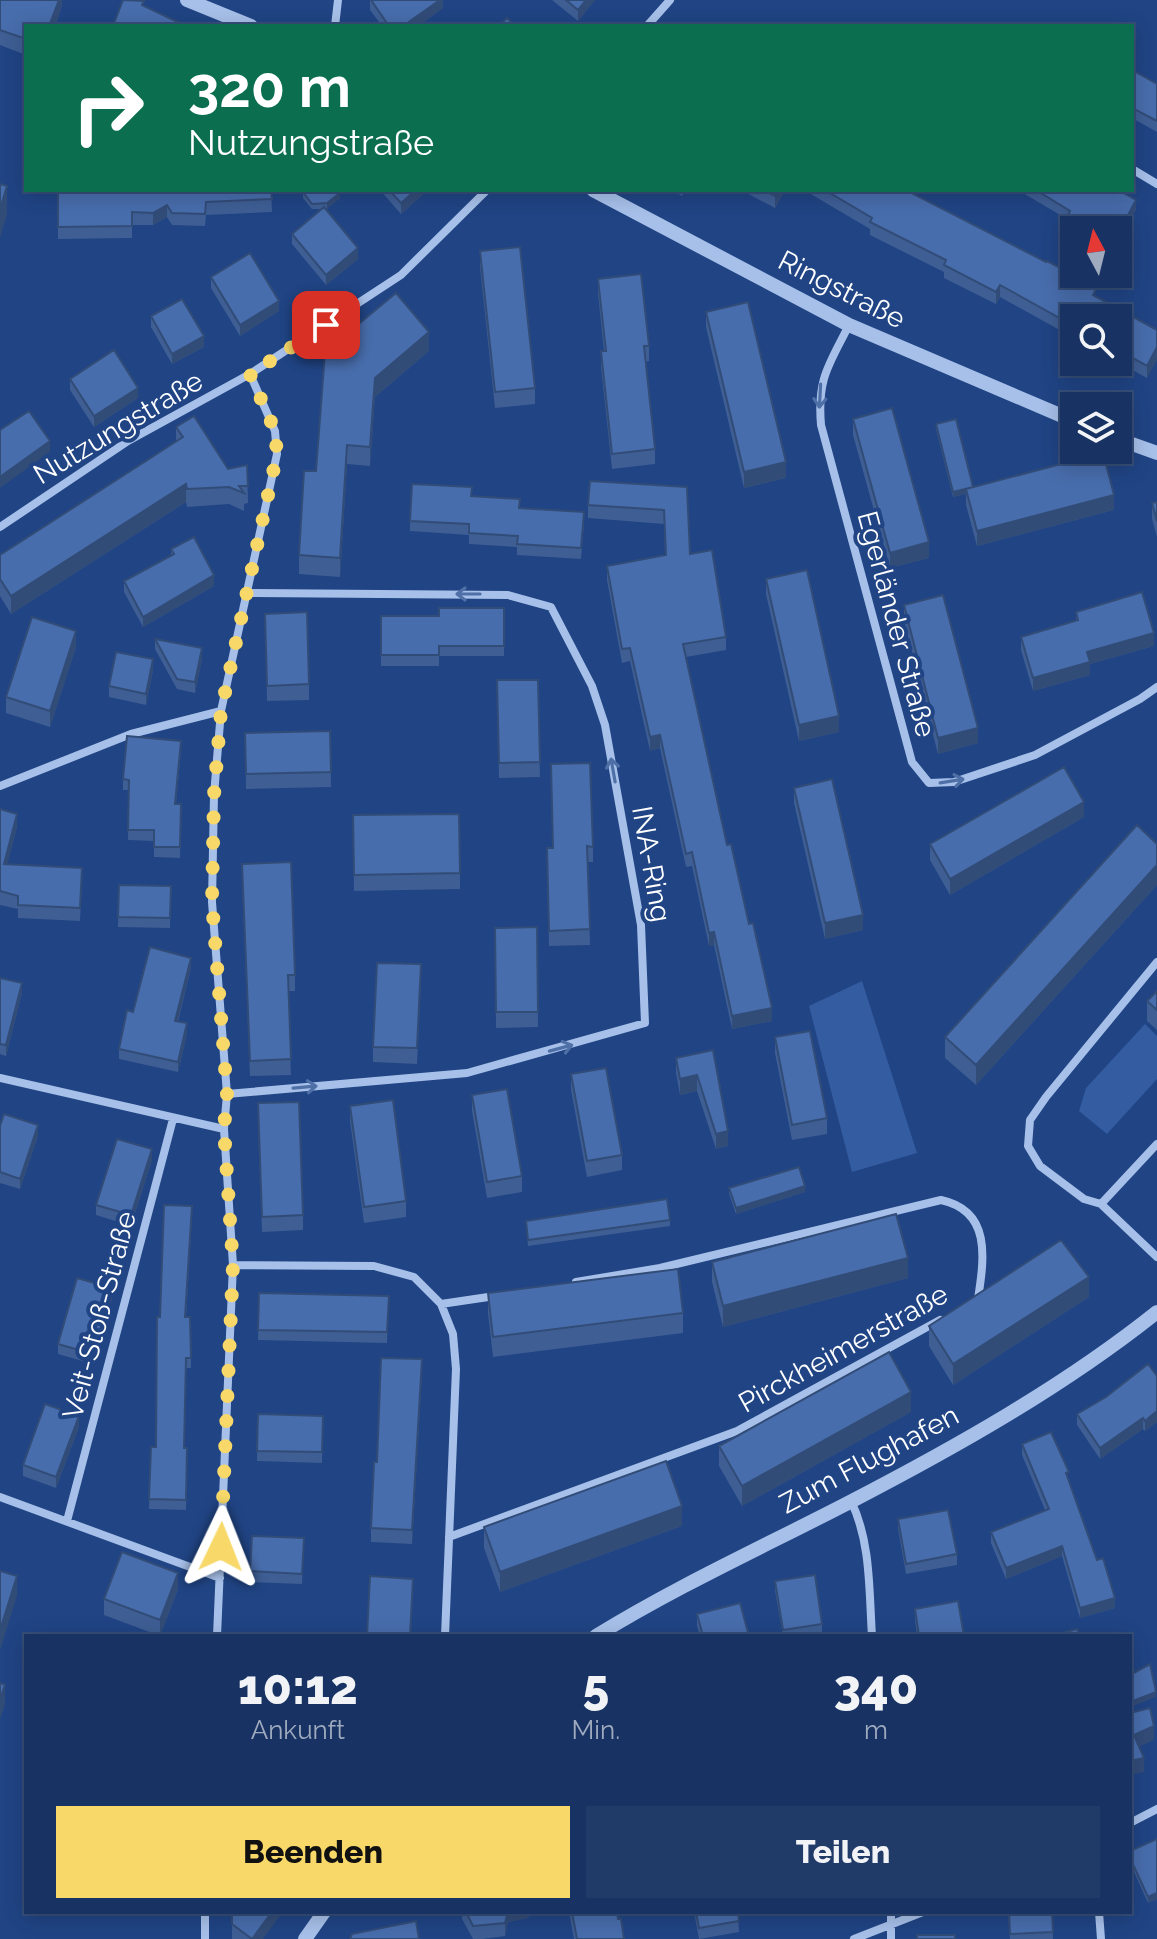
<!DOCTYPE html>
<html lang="de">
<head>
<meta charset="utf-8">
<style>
  :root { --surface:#183363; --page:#213b69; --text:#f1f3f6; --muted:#9faabe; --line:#364e78; --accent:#f7d868 }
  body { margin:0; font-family:Raleway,sans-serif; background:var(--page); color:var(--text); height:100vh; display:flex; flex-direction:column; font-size:30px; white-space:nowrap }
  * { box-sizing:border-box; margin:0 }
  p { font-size:26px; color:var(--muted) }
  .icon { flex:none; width:44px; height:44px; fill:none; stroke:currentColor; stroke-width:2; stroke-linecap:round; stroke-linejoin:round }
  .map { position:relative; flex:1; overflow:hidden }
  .side { position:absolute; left:24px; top:1634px; width:1108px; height:280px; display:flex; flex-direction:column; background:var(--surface); border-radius:0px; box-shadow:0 4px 20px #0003,0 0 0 2px var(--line) }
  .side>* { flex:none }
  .hud { position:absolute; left:24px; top:24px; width:1110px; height:168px; border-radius:0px; box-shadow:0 4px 20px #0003,0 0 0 2px var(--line); background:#0b6e4f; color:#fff; overflow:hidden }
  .needle { width:52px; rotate:353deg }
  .fabs { position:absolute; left:1060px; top:216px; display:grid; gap:16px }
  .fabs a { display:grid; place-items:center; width:72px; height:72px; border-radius:0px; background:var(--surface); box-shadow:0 4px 20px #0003,0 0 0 2px var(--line); font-size:40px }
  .pin { position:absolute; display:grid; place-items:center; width:68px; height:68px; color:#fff; margin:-34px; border-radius:16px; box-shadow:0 4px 12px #0006 }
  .me { position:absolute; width:88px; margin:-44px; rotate:2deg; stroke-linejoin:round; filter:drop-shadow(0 0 6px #0008) }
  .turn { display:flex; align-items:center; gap:28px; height:168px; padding:0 32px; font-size:36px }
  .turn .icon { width:104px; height:104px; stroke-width:2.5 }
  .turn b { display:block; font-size:56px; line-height:68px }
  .eta { display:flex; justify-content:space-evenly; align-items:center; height:136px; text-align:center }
  .eta b { font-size:48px; font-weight:800; line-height:56px }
  .button { display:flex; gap:16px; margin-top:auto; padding:16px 32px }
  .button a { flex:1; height:92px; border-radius:0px; background:var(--accent); color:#111; font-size:32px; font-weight:800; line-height:92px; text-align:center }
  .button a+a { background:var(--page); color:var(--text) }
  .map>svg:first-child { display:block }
  .green { fill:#345ca1 }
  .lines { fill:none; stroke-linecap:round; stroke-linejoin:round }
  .minor { stroke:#a7c0e9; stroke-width:8 }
  .tertiary { stroke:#a7c0e9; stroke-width:14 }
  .wall { fill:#3e5e94 }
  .shaded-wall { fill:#324c78 }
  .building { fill:#486dac; stroke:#324c78; stroke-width:2 }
  .oneway { stroke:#4f6fa7 }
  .route { stroke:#f7d868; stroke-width:14; stroke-dasharray:0 25.2 }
  .labels { text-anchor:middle; stroke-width:8; stroke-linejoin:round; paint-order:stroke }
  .street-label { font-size:28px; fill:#fff; stroke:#204484 }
</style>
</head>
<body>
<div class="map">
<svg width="1157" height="1939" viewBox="0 0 1157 1939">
  <rect width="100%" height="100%" fill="#204484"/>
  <path class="green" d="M862 981 917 1153 852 1172 809 1006Z
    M1145 1024 1157 1036V1079L1107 1134 1079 1111 1086 1088Z"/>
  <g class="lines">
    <path class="minor" d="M335 26 338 0
      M647 26 670 0
      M1132 169 1157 184
      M849 325C829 365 817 378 821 425L912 762 929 783 954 782 1035 755 1140 699 1157 687
      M0 527 128 441 250 374 401 275 487 190
      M0 786 131 734 221 711
      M1157 962 1046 1097 1030 1120 1028 1146 1040 1166 1084 1199 1101 1204 1157 1257
      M0 1078 224 1129
      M227 1094 467 1073 645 1023 641 925 605 725 592 686 551 607 508 595 245 593
      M1101 1204 1157 1144
      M233 1265 374 1266 414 1277 441 1304 453 1334 456 1369 445 1636
      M576 1282 660 1268 941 1200C992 1211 984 1259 978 1299L976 1300
      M441 1304 495 1296
      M0 1497 220 1578
      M851 1501C871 1542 869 1591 872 1636
      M67 1521 173 1119
      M449 1537 737 1431 940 1320
      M217 1636 233 1265 224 1129 227 1094 212 902 214 795 221 711 277 454 275 431 250 374
      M1130 1823 1157 1809
      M1099 1912 1101 1939
      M205 1939V1912
      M854 1939 923 1912
      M891 1939V1912"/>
    <path class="tertiary" d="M187 0 251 26
      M593 190 849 325 1074 421
      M1118 439 1157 453
      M596 1636C677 1586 763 1547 848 1503 954 1448 1063 1387 1157 1312
      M305 1939 324 1912"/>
  </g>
  <path class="wall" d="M0 0H62V6L55 26H26V55L0 45Z
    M370 0H443V8L418 26H382L370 10Z
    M552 0H595L578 21Z
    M1132 70 1157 84V132L1132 118Z
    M58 190H271L272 212 206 215 205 226 172 225 167 217 153 225H132V238L58 239Z
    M380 190H428L401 214Z
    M671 190H686L682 196Z
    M741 190H785L775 208Z
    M804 190H906L1157 330 1147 378 1118 362V318H1074V338L1000 297 996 304 944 278V272L870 235V229Z
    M1018 190H1118L1136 210 1118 230H1074V232L1067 228V219Z
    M303 192 340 198 326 209 358 259 326 285 292 244V234L323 209H312L303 198Z
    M480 251 535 388V404L495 408 480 267Z
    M211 277 279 311 240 336 211 288Z
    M598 279 649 346V361L645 362 655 449V464L612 469 601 367V351H604L598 294Z
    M706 312 786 478 744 488 706 327Z
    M151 316 204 347 172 364 151 327Z
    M429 351 375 397 370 466 347 464 340 577 299 574V555L316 471 325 352Z
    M70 379 138 398 94 427 70 390Z
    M853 419 929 558 890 568 853 435Z
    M936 424 973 487 1114 510 977 546 966 505V494L953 497 936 429Z
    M176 427 228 469 247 465 248 503 244 504V511L229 504 187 507 186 502 11 614 0 596V555L176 441Z
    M687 487 690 554 726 637V650L686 657 727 845 749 924 772 1021 732 1029 714 945 709 946 692 866 686 867 660 748 650 751 630 661 622 663 607 580V566L665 555 664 524 588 518V505Z
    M472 496 584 523 581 559 517 555V547L469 544V535L410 531V521Z
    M1157 502V537L1152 519V503Z
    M171 549 214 586 143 627 124 592V581L171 556Z
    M766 579 839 732 799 741 766 594Z
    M904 605 978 743 938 754 904 621Z
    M504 608V656H439V666H381V616H439Z
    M1076 612 1154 646 1090 664V675L1033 691 1021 650V637L1076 621Z
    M265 614 309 684V700L267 701Z
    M155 639 202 659 195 693 177 689 155 649Z
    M76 647 50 727 6 713V697Z
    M153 670 146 705 109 697V686Z
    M497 680H538L540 777 499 778Z
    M330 731 331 787 246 789 245 733Z
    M181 751 176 804H181L180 858 154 857V841L128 840 129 790H123V779Z
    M794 788 863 930 825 939 794 803Z
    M0 809 17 827 7 864 82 882 80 921 18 918V909L0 905Z
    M353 815 460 873V889L354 891Z
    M1084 817 950 895 930 860V844Z
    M1157 844V885L976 1085 945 1058V1037Z
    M593 847V862H588L590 945 549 946 547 848Z
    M242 879 295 975V991H288L291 1075 250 1076Z
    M119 885 171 886 170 928 118 927Z
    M537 927 538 1027 496 1028 495 928Z
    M191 968 178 1022 187 1034 178 1072 119 1059V1049L133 1012Z
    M0 978 22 993 6 1056 0 1054Z
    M421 980 417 1064 373 1062V1047Z
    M1157 991V1030L1147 1021V1001Z
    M775 1037 827 1118V1134L792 1140 775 1053Z
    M713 1050 728 1146 716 1149 697 1091 680 1095 676 1073V1058Z
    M571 1074 622 1155V1170L587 1177 571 1090Z
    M472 1095 522 1176V1192L487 1198 472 1111Z
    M350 1106 406 1201V1217L364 1223 350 1121Z
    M258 1119 303 1215V1230L262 1232Z
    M0 1126 38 1136 20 1189 0 1183Z
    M152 1160 131 1226 96 1215V1205Z
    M729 1188 805 1192 736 1214 729 1194Z
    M192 1216 186 1317 191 1358V1368H186L184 1448H187L186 1510 149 1509 151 1447H156L160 1317Z
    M670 1220V1226L528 1246 526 1226V1221Z
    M712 1262 908 1278 723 1327 712 1282Z
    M259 1293 389 1296 387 1343 258 1340Z
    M488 1293 683 1313V1333L493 1357 488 1313Z
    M1089 1297 953 1385 929 1346V1326Z
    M112 1298 93 1364 58 1354V1344Z
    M422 1372 412 1544 371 1542V1528L377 1462Z
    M1157 1376V1422L1145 1431 1143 1429 1100 1459 1077 1425V1414Z
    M911 1412 742 1506 719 1466V1446Z
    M258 1414 323 1416 322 1463 257 1461Z
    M79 1427 56 1488 23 1476V1465Z
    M1022 1444 1069 1481 1115 1608 1080 1618 1062 1556 1006 1579 991 1543V1532L1045 1510 1022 1455Z
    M898 1519 957 1554V1565L906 1574 898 1529Z
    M682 1526 500 1592 484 1548V1527Z
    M252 1536 304 1538 302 1584 250 1582Z
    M775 1581 822 1624V1635L783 1636 775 1591Z
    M178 1589 160 1636 104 1615V1599Z
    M915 1609 964 1636H917L915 1619Z
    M697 1614 749 1636H700L697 1626Z
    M1157 1839V1899L1148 1903 1130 1863V1851Z
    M232 1912 263 1939H232Z
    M462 1912H532L528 1918 508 1922 505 1936 482 1939H473L462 1919Z
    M569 1912H617L624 1939H574Z
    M694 1912H738L739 1932 699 1939Z
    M782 1912H805L782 1915Z
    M1008 1912H1052L1053 1939H1010Z"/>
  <path class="shaded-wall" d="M59 0H62V6L55 26H49Z
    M440 0H443V8L418 26H403Z
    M586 0H595L578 21V10Z
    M7 186V215L0 238V209Z
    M416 190H428L401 214V203Z
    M778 190H785L775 208V196Z
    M340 193V198L327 209V203Z
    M1136 200V210L1118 244V234Z
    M167 205V217L153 225V213Z
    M358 248V259L326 285V275Z
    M1000 285V297L996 304V292Z
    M279 301V311L240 336V325Z
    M429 332V351L375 397 370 466V447L375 378Z
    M204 336V347L172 364V354Z
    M1157 347V360L1147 378V366Z
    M138 388V398L94 427V416Z
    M50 441V452L0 488V477Z
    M347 445V464L340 577V558Z
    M786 462V478L744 488V472Z
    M186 484V502L11 614V596Z
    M973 487 966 489V494L953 497V492Z
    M1114 495V510L977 546V531Z
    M929 542V558L890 568V553Z
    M214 575V586L143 627V617Z
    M76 631V647L50 727V711Z
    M1154 633V646L1090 664V675L1033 691V678L1087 652Z
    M202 648V659L195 693V682Z
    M153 659V670L146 705V694Z
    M839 716V732L799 741V725Z
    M978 728V743L938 754V738Z
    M660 735V748L650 751V737Z
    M1084 802V817L950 895V879Z
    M17 814V827L4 878V864Z
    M1157 865V885L976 1085V1065Z
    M863 915V930L825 939V923Z
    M714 932V945L709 946V933Z
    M191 958V968L175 1031V1021Z
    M22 983V993L6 1056V1045Z
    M772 1008V1021L732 1029V1016Z
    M187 1023V1034L178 1072V1062Z
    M697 1075V1091L680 1095V1079Z
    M38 1125V1136L20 1189V1179Z
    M728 1131V1146L716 1149V1134Z
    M152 1149V1160L131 1226V1215Z
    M805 1186V1192L736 1214V1208Z
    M908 1258V1278L723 1327V1306Z
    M1089 1277V1297L953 1385V1364Z
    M112 1288V1298L93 1364V1354Z
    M422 1359V1372L412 1544V1530Z
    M911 1392V1412L742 1506V1486Z
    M1157 1411V1422L1145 1431V1421Z
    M79 1416V1427L56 1488V1477Z
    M1143 1418V1429L1100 1459V1448Z
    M682 1506V1526L500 1592V1572Z
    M1062 1546V1556L1006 1579V1568Z
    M178 1573V1589L160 1636V1620Z
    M17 1576V1596L0 1650V1630Z
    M1115 1598V1608L1080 1618V1608Z
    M5 1685V1704L0 1719V1699Z
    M1156 1692V1697L1133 1706V1701Z
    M1154 1726V1740L1134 1749V1735Z
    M1144 1758V1772L1130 1775V1761Z
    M1157 1893V1899L1148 1903V1897Z
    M272 1912H283L263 1939H252Z
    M508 1912H532L528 1918 508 1922 505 1936V1923Z"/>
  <path class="building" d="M0 0H59L49 26H26V39L0 30Z
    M123 0 144 1 142 5 186 26H113Z
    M371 0H440L403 26H389Z
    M566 0H586L578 10Z
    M507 18 515 26H499Z
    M1132 70 1157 84V121L1132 108Z
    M0 184 7 186 0 209Z
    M58 190H271L272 199 206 202 205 214 172 213 167 205 153 213 132 212V226L58 227Z
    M306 190H338L340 193 327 203 312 204 303 192Z
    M389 190H416L401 203Z
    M764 190H778L775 196Z
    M825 190H906L1046 262 1047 261 1097 287 1093 295 1157 330V347L1147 366 1118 350V318H1074V326L1000 285 996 292 944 265 946 260 870 222 872 218Z
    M1036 190H1118L1136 200 1118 234V230H1090L1067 218 1070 211Z
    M324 207 358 248 326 275 292 234Z
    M520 247 535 388 495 392 480 251Z
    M250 253 279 301 240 325 211 277Z
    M641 274 649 346H644L655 449 612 454 601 351H606L598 279Z
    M396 293 429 332 375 378 370 447 347 445 340 558 299 555 304 471H316L325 352Z
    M182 299 204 336 172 354 151 316Z
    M748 302 786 462 744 472 706 312Z
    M114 350 138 388 94 416 70 379Z
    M892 408 929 542 890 553 853 419Z
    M29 411 50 441 0 477V430Z
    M194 416 228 469 247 465 248 486H239L244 493 229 487 187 489 186 484 11 596 0 579V555L183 437 176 427Z
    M956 419 973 487 953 492 936 424Z
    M1103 453 1114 495 977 531 966 489Z
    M590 481 687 487 690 554 712 550 726 637 683 644 727 845 731 844 749 924 753 923 772 1008 732 1016 714 932 709 933 692 852 686 854 660 735 650 737 630 648 622 649 607 566 666 555 664 510 588 505Z
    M412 484 472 487 471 496 520 499 519 508 584 512 581 548 517 544 518 536 469 533V524L410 521Z
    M1157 502V521L1152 503Z
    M194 537 214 575 143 617 124 581 174 554 171 549Z
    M807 570 839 716 799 725 766 579Z
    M1142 592 1154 633 1087 652 1090 662 1033 678 1021 637 1078 620 1076 612Z
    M943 595 978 728 938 738 904 605Z
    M439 608H504V646H439V655H381V616H439Z
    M307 612 309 684 267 686 265 614Z
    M32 617 76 631 50 711 6 697Z
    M155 639 202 648 195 682 177 679Z
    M116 652 153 659 146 694 109 686Z
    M497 680H538L540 762 499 763Z
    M330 731 331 772 246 774 245 733Z
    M127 736 181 741 175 804H181L180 847H154V830H128L129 780 123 779Z
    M590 763 593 847 587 846 590 929 549 931 547 848H553L551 764Z
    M1064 767 1084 802 950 879 930 844Z
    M832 779 863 915 825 923 794 788Z
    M0 809 17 814 4 864 82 868 80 908 18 905V896L0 891Z
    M459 814 460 873 354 875 353 815Z
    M1137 825 1157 844V865L976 1065 945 1037Z
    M291 862 295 975H288L291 1059 250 1061 242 864Z
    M119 885 171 886 170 918 118 917Z
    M537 927 538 1012H496L495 928Z
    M150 947 191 958 175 1021 187 1023 178 1062 119 1049 127 1010 133 1012Z
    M377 963 421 964 417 1048 373 1047Z
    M0 978 22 983 6 1045 0 1044Z
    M1157 991V1010L1147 1001Z
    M810 1031 827 1118 792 1125 775 1037Z
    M713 1050 728 1131 716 1134 697 1075 680 1079 676 1058Z
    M606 1068 622 1155 587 1161 571 1074Z
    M507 1089 522 1176 487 1182 472 1095Z
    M393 1100 406 1201 364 1207 350 1106Z
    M299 1102 303 1215 262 1217 258 1103Z
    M4 1114 38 1125 20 1179 0 1172V1126Z
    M117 1139 152 1149 131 1215 96 1205Z
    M799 1167 805 1186 736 1208 729 1188Z
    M667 1199 670 1220 528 1240 526 1221Z
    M164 1205 192 1206 185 1317H190L191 1358H186L184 1448H187L186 1500 149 1499 151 1447H156L157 1317H160Z
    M896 1214 908 1258 723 1306 712 1262Z
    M1061 1240 1089 1277 953 1364 929 1326Z
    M678 1269 683 1313 493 1337 488 1293Z
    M77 1278 112 1288 93 1354 58 1344Z
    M259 1293 389 1296 387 1332 258 1330Z
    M889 1352 911 1392 742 1486 719 1446Z
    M381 1358 422 1359 412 1530 371 1528 374 1462H377Z
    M1148 1364 1157 1376V1411L1145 1421 1143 1418 1100 1448 1077 1414 1106 1397Z
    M45 1404 79 1416 56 1477 23 1465Z
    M258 1414 323 1416 322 1452 257 1451Z
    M1051 1432 1069 1472 1066 1473 1097 1560 1103 1558 1115 1598 1080 1608 1062 1546 1006 1568 991 1532 1049 1509 1022 1444Z
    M666 1461 682 1506 500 1572 484 1527Z
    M948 1510 957 1554 906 1564 898 1519Z
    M252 1536 304 1538 302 1574 250 1571Z
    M122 1552 178 1573 160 1620 104 1599Z
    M0 1571 17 1576 0 1630Z
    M815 1575 822 1624 783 1630 775 1581Z
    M370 1576 413 1579 410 1636H367Z
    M958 1601 964 1636H919L915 1609Z
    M740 1603 749 1636H703L697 1614Z
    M1077 1629 1080 1636H1052Z
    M1150 1664 1156 1692 1133 1701 1130 1685V1675Z
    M0 1683 5 1685 0 1699Z
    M1150 1708 1154 1726 1134 1735 1144 1758 1130 1761V1713Z
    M1157 1839V1893L1148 1897 1130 1858V1851Z
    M232 1912H272L252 1939 232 1924Z
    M466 1912H508L505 1923 473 1926Z
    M572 1912H617L618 1919H621L624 1939H577Z
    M696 1912H738L739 1921 699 1928Z
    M1009 1912H1052L1053 1932 1010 1934Z
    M416 1921 419 1939H350L352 1934Z
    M917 1935H955V1939H917Z"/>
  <defs><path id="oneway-shaft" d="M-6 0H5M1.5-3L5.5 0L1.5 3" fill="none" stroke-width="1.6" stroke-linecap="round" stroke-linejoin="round" transform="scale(2)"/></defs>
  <g class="oneway">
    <use href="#oneway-shaft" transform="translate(820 396) rotate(93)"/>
    <use href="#oneway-shaft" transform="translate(468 594) rotate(-180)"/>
    <use href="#oneway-shaft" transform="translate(613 770) rotate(-100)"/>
    <use href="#oneway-shaft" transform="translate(952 781) rotate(-9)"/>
    <use href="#oneway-shaft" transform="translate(561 1048) rotate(-15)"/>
    <use href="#oneway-shaft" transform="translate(305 1087) rotate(-5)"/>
  </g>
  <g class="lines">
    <path class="route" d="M221 1547 233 1265 224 1129 227 1094 212 902 214 795 221 711 277 454 275 431 250 374 326 325"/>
  </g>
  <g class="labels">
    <g class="street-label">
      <text transform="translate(842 289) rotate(27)" y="10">Ringstraße</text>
      <text transform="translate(118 427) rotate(-31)" y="10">Nutzungstraße</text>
      <text transform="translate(897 624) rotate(75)" y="10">Egerländer Straße</text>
      <text transform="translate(652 864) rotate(80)" y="10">INA-Ring</text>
      <text transform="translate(99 1315) rotate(-75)" y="10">Veit-Stoß-Straße</text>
      <text transform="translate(843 1348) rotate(-29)" y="10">Pirckheimerstraße</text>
      <text transform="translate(869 1459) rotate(-28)" y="10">Zum Flughafen</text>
    </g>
  </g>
</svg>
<div class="fabs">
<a><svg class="needle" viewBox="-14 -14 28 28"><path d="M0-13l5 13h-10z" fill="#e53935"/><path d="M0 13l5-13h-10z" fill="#9faabe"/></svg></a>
<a><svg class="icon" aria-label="search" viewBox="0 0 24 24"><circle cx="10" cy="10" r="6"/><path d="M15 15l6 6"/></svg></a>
<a><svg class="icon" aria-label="layers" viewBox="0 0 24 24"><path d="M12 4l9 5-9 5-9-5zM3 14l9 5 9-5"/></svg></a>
</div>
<div class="pin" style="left:326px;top:325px;background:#d93025"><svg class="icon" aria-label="arrive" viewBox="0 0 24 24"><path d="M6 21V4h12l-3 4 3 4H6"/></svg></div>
<svg class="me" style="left:221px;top:1547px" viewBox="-20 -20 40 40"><path d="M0-17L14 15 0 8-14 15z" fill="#f7d868" stroke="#fff" stroke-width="4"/></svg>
<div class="hud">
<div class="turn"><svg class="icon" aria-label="right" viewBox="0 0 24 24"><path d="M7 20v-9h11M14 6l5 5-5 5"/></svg><div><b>320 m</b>Nutzungstraße</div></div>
</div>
<section class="side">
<div class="eta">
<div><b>10:12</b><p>Ankunft</p></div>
<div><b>5</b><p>Min.</p></div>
<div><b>340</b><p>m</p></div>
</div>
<div class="button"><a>Beenden</a><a>Teilen</a></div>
</section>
</div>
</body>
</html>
